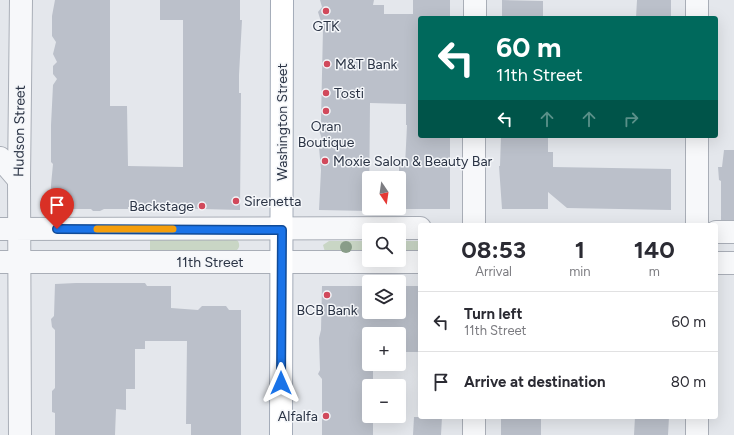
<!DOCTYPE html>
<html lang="en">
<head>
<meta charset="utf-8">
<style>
  :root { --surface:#fff; --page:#f2f2f3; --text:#2b2b33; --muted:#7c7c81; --line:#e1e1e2 }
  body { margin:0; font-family:Figtree,sans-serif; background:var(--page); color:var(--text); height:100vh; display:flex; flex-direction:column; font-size:15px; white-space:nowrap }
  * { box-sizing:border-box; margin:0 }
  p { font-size:13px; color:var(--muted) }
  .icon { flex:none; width:22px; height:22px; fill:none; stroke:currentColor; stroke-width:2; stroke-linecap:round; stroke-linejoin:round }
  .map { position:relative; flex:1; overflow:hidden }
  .details { position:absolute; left:418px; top:223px; width:300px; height:196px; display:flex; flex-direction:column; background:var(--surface); border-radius:4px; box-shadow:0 4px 16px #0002 }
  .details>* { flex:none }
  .banner { position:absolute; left:418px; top:16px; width:300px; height:122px; border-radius:4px; box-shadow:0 4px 16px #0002; background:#00695c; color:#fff; overflow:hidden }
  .needle { width:26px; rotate:167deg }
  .buttons { position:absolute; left:362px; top:171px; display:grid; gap:8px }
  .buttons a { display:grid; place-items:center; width:44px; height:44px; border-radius:4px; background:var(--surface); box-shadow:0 4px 16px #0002; font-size:20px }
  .pin { position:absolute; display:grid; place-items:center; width:34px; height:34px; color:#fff; margin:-41px -17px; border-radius:50% 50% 50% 0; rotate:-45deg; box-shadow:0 0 4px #0007 }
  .pin .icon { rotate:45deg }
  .me { position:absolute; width:44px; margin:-22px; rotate:0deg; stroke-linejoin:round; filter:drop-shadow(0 0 3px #0008) }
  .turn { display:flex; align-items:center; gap:14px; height:84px; padding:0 12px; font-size:18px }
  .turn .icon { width:52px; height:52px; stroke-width:2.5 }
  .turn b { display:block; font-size:28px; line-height:34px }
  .lanes { display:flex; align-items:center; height:38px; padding:0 12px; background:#0003; justify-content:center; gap:20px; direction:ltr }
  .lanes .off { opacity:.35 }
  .eta { display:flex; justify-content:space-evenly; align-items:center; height:68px; text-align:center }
  .eta b { font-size:24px; font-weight:700; line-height:28px }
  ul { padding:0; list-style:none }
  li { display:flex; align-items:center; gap:12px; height:60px; padding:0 12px; border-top:1px solid var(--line) }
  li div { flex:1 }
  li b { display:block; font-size:15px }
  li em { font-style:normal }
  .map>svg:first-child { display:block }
  .green { fill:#c9d6c5 }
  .building { fill:#bbc0ca }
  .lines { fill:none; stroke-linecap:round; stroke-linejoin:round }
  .minor-casing { stroke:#a9aeb7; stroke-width:24 }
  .major-casing { stroke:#a3abb8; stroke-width:24 }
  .minor { stroke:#f7f8fa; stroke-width:22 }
  .major { stroke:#fff; stroke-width:22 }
  .tree { fill:#899d89 }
  .route-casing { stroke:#114b97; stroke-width:10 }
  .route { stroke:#1a73e8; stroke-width:7 }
  .slow { stroke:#f59e0b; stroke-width:7 }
  .poi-dot { fill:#d1495b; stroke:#f4f6f9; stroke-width:1.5 }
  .labels { text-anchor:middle; stroke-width:3; stroke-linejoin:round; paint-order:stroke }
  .poi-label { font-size:14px; fill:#2b3445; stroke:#f4f6f9; text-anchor:start }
  .street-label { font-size:14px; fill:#2b3445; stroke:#f4f6f9 }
</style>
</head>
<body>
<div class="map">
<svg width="734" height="435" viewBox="0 0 734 435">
  <rect width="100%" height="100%" fill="#e4e7ec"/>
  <path class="green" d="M234 239 238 241C241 247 238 250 233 253L150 255V240Z
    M329 241H369V255L325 252 323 245Z
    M399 241H420V254L399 255Z"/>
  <path class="building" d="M55 0H110V106H127L128 166 183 167V20H160V0H240V20H242L239 75V93H241L240 210 128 207V209H104L100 211H93L91 209H58L51 204V185L53 164 51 162V125L53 85 57 79 53 74V66L57 62 53 54 56 42 52 36V16Z
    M320 0H374L373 5H384V14H413V0H450V18H420V136H450V209H399V165L405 166 407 125H406V104L370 103 369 211 319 210 321 170 319 147 322 139 319 130 321 120 323 28 318 12 322 7Z
    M502 0 543 1V18H502Z
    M637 0H671V18H636Z
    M501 136H548V152H553V167L671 169V210L567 208 548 192V209H502L499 166H500Z
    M724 150H734V220H721V181L719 180 718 167H722Z
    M76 283H145L147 286H171V308L198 310 202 306H226L229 310H241V435H191V424H186L187 341H145V349H135V389H126V410L116 409 115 435H55V413L52 412V391L55 388V330L52 327 51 319 54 316 55 284Z
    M322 286H369V312H399V286H420V352H399V334H369V364H373V386H369V416H373V435H322V379L318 374 320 370 319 338 321 330Z
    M414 417H442L441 435H413Z
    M501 417H541V435H501Z
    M635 417H669L668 435H634Z"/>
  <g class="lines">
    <g class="minor-casing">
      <path id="minor" d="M697 0V18
        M475 18V0
        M697 136V225
        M0 158 19 180
        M474 225V136
        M0 229 420 228
        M716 232H734
        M0 262H420
        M716 263H734
        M474 417V435
        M697 417V435
        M20 435 19 180 21 0"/>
    </g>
    <g class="major-casing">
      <path id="major" d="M281 435 282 0"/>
    </g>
    <use href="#minor" class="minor"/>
    <use href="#major" class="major"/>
  </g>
  <circle class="tree" cx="346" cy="247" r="6"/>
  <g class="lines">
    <g class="route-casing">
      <path id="route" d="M57 229 282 230 281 383"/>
    </g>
    <use href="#route" class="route"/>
    <path class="slow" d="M97 229H173"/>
  </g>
  <g class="poi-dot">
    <circle cx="326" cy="11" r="4"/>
    <circle cx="327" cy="64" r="4"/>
    <circle cx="326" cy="93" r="4"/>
    <circle cx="326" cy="111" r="4"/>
    <circle cx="325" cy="161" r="4"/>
    <circle cx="236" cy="201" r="4"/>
    <circle cx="202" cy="206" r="4"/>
    <circle cx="327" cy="295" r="4"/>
    <circle cx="326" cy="416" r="4"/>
  </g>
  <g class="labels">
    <g class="poi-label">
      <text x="326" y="31" text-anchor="middle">GTK</text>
      <text x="335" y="69">M&amp;T Bank</text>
      <text x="334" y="98">Tosti</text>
      <text x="326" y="131" text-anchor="middle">Oran<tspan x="326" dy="16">Boutique</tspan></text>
      <text x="333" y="166">Moxie Salon &amp; Beauty Bar</text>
      <text x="244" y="206">Sirenetta</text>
      <text x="194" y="211" text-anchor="end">Backstage</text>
      <text x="327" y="315" text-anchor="middle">BCB Bank</text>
      <text x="318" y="421" text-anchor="end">Alfalfa</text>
    </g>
    <g class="street-label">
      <text transform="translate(282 122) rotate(-90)" y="5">Washington Street</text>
      <text transform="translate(19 131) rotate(-89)" y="5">Hudson Street</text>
      <text x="210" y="267">11th Street</text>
    </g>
  </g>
</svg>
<div class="buttons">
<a><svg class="needle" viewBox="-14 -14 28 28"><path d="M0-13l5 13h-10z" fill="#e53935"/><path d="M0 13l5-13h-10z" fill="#7c7c81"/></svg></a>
<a><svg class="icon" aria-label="search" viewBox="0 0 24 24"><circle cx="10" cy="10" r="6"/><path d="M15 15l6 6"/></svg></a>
<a><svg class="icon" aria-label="layers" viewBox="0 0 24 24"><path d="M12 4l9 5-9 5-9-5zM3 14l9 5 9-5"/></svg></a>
<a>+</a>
<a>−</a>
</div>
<div class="pin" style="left:57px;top:229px;background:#d93025"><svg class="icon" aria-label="arrive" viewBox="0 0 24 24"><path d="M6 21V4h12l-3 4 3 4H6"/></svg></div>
<svg class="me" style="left:281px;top:383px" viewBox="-20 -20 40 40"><path d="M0-17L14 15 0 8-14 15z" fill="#1a73e8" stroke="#fff" stroke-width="4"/></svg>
<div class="banner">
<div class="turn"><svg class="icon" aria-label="left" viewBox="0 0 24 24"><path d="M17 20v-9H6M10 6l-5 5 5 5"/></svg><div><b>60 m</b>11th Street</div></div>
<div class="lanes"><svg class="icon" aria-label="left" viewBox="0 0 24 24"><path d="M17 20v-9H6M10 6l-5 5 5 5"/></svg><svg class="icon off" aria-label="ahead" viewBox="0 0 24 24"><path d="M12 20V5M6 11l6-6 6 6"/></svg><svg class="icon off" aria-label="ahead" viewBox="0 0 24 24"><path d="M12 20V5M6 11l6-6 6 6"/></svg><svg class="icon off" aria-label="right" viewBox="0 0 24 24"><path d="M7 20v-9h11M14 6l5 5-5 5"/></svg></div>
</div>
<section class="details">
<div class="eta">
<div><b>08:53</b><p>Arrival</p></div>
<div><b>1</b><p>min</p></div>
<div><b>140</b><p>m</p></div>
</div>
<ul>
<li><svg class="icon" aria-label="left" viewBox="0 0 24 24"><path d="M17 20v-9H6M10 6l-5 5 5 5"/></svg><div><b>Turn left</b><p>11th Street</p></div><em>60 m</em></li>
<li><svg class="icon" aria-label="arrive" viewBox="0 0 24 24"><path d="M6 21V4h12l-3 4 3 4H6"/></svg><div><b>Arrive at destination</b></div><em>80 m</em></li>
</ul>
</section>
</div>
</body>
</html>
